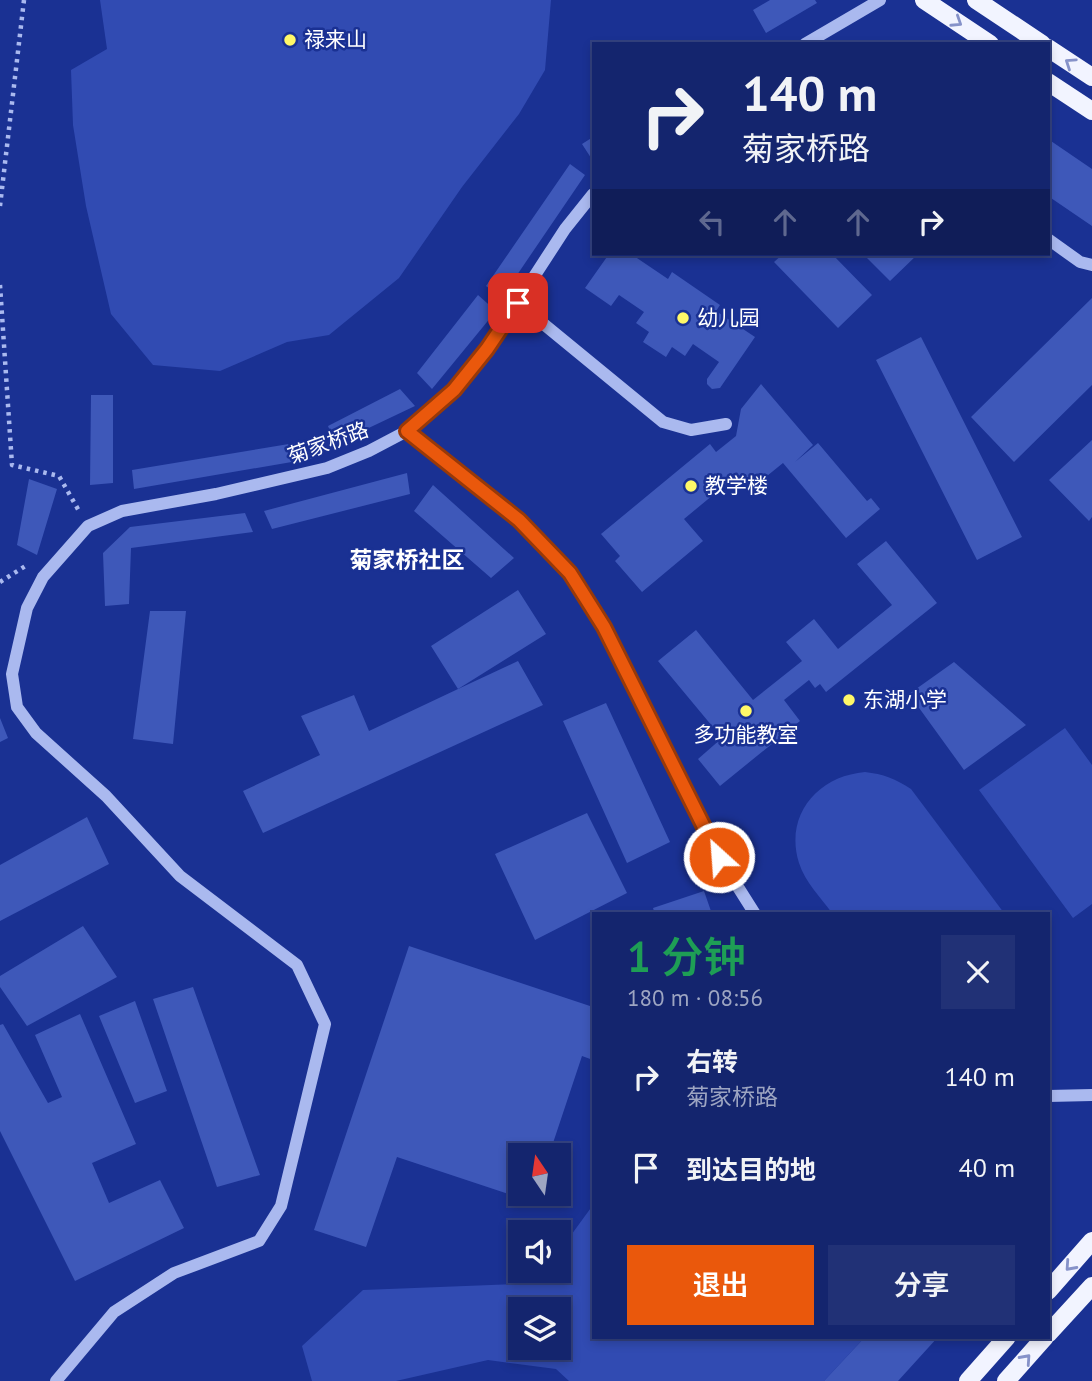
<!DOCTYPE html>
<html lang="zh">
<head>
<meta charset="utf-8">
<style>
  :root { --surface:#14256e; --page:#213176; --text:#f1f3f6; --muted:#9da5c2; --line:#334281; --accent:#ea580c }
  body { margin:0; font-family:"PT Sans","Noto Sans SC",sans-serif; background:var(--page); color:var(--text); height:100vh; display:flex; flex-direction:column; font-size:26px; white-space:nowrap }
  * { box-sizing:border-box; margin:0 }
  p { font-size:23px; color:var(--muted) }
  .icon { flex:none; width:38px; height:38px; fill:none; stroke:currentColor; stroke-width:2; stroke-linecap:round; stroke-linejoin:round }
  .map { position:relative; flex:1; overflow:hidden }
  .sheet { position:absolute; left:592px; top:912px; width:458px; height:427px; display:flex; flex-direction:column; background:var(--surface); border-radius:0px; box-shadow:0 4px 10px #0003,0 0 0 2px var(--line) }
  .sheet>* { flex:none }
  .banner { position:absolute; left:592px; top:42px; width:458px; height:214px; border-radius:0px; box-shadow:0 4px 10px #0003,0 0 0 2px var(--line); background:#14256e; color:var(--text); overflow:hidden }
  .needle { width:46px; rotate:347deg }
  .controls { position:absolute; left:508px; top:1143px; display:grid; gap:14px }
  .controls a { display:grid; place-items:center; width:63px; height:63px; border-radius:0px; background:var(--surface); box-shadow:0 4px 10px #0003,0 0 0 2px var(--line); font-size:35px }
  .pin { position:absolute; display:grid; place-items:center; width:60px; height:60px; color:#fff; margin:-30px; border-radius:14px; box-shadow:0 4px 10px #0006 }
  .me { position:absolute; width:77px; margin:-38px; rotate:334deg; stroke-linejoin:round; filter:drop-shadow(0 0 5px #0008) }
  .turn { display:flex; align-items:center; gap:24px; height:147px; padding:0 35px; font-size:32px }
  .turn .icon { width:91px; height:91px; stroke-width:2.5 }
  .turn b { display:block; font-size:49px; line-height:60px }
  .lanes { display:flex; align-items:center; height:66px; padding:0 35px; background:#0003; justify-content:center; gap:35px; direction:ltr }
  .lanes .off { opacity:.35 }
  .round { display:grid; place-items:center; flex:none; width:74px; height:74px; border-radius:0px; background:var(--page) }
  .summary { display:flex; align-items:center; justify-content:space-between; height:119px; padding:0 35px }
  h1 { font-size:42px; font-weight:600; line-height:52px; color:#1e9e55 }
  .cta { display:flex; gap:14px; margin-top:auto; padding:14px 35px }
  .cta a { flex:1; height:80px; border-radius:0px; background:var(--accent); color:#fff; font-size:28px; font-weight:600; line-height:80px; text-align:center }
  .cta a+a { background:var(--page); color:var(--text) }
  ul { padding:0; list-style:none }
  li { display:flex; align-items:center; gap:21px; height:91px; padding:0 35px }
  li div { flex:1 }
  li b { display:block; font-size:26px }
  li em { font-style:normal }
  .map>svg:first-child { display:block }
  .green { fill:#314bb2; fill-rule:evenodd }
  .building { fill:#3e58b9 }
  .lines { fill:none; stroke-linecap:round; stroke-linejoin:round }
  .path { stroke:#aab9ef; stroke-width:4.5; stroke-dasharray:3.5 5; stroke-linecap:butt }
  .minor { stroke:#aab9ef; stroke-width:12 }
  .major { stroke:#f2f4ff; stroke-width:18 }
  .oneway { stroke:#8692c9 }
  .route-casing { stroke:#983908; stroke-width:18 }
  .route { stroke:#ea580c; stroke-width:12 }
  .poi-dot { fill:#fff868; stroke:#1a3193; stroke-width:2.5 }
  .labels { text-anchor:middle; stroke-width:5; stroke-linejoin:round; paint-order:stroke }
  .poi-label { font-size:21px; fill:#fff; stroke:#1a3193; text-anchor:start }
  .street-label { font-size:21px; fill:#fff; stroke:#1a3193 }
  .neighbourhood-label { font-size:23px; font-weight:bold; fill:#fff; stroke:#1a3193 }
</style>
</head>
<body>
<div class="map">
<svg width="1092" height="1381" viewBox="0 0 1092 1381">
  <rect width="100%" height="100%" fill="#1a3193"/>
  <path class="green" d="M100 0H551L545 70 519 114 462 187 399 278 329 335 287 342 220 371 153 365 111 314 86 206 73 125 71 70 107 49Z
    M1065 728 1092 765V904L1073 918 979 790Z
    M865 772C883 774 896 779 911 789L1004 913H832C821 898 805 882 799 863 784 815 818 776 865 772Z
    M593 1205V1337H865L824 1381H569L556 1369 488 1360 396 1381H312L302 1346 363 1290 514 1284 533 1271 558 1270V1253ZM520 1309H558V1348H520Z"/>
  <path class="building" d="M770 0H815L817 3 766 33 753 10Z
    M593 137V161L582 144Z
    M1048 139 1092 169V226L1048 196Z
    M570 164 585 175 502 297 486 286Z
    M609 254H631L668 279 672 272 720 305 716 311 755 337 720 388 712 389 707 384V379L719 362 693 344 685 356 672 347 666 357 643 342 649 332 636 323 644 312 619 295 611 306 585 288Z
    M783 254H832L872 295 838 328 774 262Z
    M863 254H918L890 281Z
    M478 295 496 311 432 389 417 373Z
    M1092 298V385L1014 462 971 417Z
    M921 337 1022 537 977 560 876 360Z
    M761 384 813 445 795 462 818 443 867 501 871 498 880 509 846 538 783 463 751 489 745 483 737 490 730 481 684 519 703 541 642 592 615 561 620 556 601 534 710 444 716 452 736 436 741 409Z
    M400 389 415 406 335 444 328 426Z
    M91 395H113V483L90 485Z
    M313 440 315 458 134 489 132 470Z
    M1092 440V517L1089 521 1049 480Z
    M407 473 410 494 272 529 264 511Z
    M29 479 57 489 37 555 17 545Z
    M433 485 514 558 491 578 414 511Z
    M245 513 253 532 131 548 129 604 105 606 103 553 130 527Z
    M886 541 937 603 826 692 820 684 815 688 809 680 784 700 800 721 720 786 698 759 722 738 658 661 696 630 753 700 802 661 786 642 814 619 838 649 892 605 857 564Z
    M518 590 546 634 458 689 518 661 543 705 263 833 243 791 320 755 301 716 354 695 369 731 458 689 431 646Z
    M150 611H186L173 744 133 739Z
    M954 662 1026 725 964 770 909 694Z
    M606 703 670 842 627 863 563 721Z
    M0 718 8 738 0 742Z
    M587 813 627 893 535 940 495 854Z
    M87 817 109 864 0 921V865Z
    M704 891 712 914H655L653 908Z
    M83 926 117 977 27 1026 0 987V976Z
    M409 946 593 1007V1060L582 1056 549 1155H520V1194H536L533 1202 397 1157 366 1247 314 1230Z
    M193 987 260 1175 217 1187 153 999Z
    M135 1001 167 1091 135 1103 99 1016Z
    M80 1014 136 1144 92 1163 109 1203 160 1180 184 1228 75 1281 0 1131V1025L3 1024 48 1103 62 1097 35 1035Z
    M865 1337H938L898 1381H824Z"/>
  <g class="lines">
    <path class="path" d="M0 206 24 0
      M0 285 12 465 59 476 79 511
      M0 582 27 565"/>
    <path class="minor" d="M805 44 880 0
      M1048 239 1080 262 1092 265
      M518 303 663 422 691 430 726 424
      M407 431 519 520 570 573 605 627 719 857 755 914
      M1048 1096 1092 1095
      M56 1381 114 1312 174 1273 259 1241 281 1206 325 1024 297 965 180 876 106 796 36 733 17 707 12 674 27 608 43 577 88 526 122 511 216 494 327 468 369 451 407 431 454 390 487 349 565 229 593 194"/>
    <path class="major" d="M924 0 990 44
      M976 0 1042 44
      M1048 48 1092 77
      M1048 82 1092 111
      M1048 1291 1092 1241
      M1048 1334 1092 1286
      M968 1381 1007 1337
      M1006 1381 1045 1337"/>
  </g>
  <defs><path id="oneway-chevron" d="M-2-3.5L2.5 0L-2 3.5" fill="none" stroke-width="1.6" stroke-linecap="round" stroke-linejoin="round" transform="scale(1.75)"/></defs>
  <g class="oneway">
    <use href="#oneway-chevron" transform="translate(957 22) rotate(33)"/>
    <use href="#oneway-chevron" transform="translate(1070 63) rotate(-146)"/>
    <use href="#oneway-chevron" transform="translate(1070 1266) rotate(132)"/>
    <use href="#oneway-chevron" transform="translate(1026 1359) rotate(-48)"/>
  </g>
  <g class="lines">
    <g class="route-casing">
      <path id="route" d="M518 303 487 349 454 390 407 431 519 520 570 573 604 627 719 857"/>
    </g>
    <use href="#route" class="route"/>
  </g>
  <g class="poi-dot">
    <circle cx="290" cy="40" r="7"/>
    <circle cx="683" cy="318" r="7"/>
    <circle cx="691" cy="486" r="7"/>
    <circle cx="849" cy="700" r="7"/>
    <circle cx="746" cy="711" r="7"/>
  </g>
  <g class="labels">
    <g class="poi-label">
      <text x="304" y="47">禄来山</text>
      <text x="697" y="325">幼儿园</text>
      <text x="705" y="493">教学楼</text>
      <text x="863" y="707">东湖小学</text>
      <text x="746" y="742" text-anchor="middle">多功能教室</text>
    </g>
    <g class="street-label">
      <text transform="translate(328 443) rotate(-20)" y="7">菊家桥路</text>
    </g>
    <g class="neighbourhood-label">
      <text x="407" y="568">菊家桥社区</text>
    </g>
  </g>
</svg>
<div class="controls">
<a><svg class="needle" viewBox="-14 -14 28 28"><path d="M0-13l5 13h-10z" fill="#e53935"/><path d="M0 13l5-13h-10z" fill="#9da5c2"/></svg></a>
<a><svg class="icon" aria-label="sound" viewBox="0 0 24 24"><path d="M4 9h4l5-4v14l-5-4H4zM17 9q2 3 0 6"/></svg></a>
<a><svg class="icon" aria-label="layers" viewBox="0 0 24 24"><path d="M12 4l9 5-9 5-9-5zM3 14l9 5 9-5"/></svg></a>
</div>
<div class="pin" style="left:518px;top:303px;background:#d93025"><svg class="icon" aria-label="arrive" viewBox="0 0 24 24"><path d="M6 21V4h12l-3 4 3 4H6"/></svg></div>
<svg class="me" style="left:719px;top:857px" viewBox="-20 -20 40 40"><circle r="17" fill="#ea580c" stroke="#fff" stroke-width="3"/><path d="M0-11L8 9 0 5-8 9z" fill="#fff"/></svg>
<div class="banner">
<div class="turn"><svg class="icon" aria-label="right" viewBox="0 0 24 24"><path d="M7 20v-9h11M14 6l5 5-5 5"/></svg><div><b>140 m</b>菊家桥路</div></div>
<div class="lanes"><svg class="icon off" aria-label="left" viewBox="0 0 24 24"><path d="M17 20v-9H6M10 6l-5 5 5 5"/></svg><svg class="icon off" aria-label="ahead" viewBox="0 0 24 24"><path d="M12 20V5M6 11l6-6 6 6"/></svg><svg class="icon off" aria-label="ahead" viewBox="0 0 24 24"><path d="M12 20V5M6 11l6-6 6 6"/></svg><svg class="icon" aria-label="right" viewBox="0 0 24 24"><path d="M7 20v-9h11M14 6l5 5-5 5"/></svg></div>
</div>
<section class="sheet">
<div class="summary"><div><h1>1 分钟</h1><p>180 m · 08:56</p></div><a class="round"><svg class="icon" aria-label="close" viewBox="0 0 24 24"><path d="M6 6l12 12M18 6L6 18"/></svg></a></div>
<ul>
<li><svg class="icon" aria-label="right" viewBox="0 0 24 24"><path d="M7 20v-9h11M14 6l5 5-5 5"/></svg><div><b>右转</b><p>菊家桥路</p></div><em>140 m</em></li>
<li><svg class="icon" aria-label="arrive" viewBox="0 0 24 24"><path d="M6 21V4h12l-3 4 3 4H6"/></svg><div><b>到达目的地</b></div><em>40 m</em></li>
</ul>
<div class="cta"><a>退出</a><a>分享</a></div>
</section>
</div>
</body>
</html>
